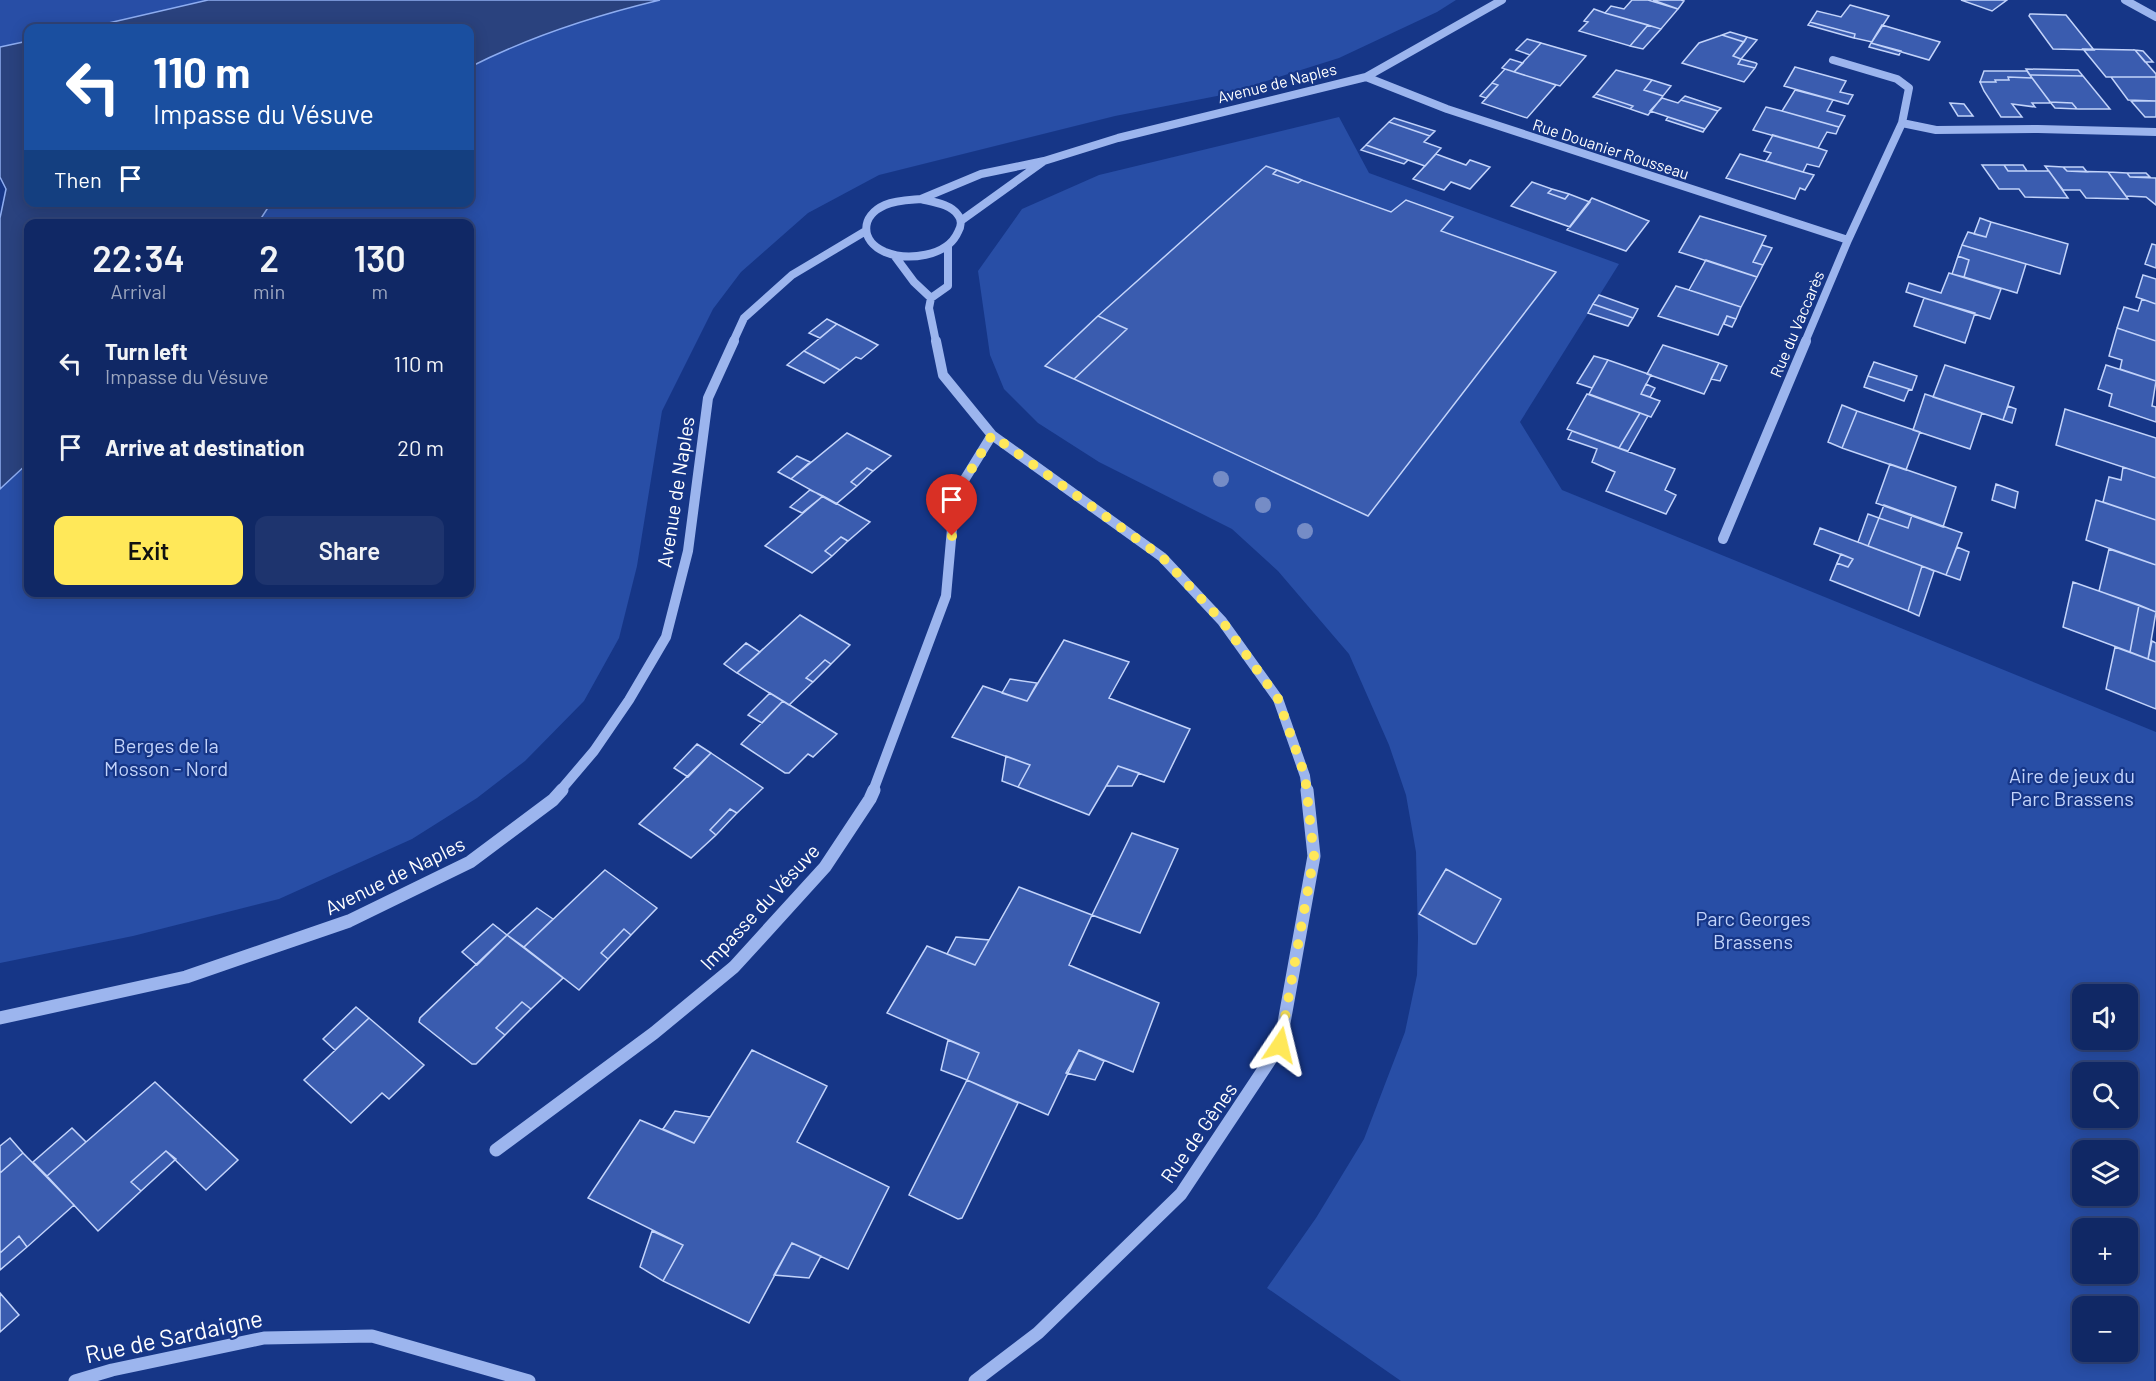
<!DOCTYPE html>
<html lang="en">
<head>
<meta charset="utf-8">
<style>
  :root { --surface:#102865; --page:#1e346e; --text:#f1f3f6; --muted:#9ca6bf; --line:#304479; --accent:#ffe859 }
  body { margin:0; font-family:Barlow,sans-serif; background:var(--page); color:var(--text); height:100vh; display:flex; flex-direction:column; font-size:22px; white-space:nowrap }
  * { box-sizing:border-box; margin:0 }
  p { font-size:20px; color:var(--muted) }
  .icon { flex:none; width:33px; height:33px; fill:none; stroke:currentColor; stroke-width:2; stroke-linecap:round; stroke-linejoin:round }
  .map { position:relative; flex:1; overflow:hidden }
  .drawer { position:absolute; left:24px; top:219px; width:450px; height:378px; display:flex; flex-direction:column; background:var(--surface); border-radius:12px; box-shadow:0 3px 15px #0003,0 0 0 2px var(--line) }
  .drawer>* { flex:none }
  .top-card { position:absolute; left:24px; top:24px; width:450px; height:183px; border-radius:12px; box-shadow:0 3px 15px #0003,0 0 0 2px var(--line); background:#1a4fa0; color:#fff; overflow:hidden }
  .fabs { position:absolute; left:2072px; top:984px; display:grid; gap:12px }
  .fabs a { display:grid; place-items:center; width:66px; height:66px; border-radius:12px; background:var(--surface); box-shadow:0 3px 15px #0003,0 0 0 2px var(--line); font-size:30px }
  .pin { position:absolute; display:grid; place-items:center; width:51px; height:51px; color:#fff; margin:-62px -26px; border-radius:50% 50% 50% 0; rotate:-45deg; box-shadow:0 0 6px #0007 }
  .pin .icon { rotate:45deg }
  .me { position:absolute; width:66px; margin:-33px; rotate:10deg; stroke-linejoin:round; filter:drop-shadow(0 0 4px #0008) }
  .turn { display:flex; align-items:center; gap:21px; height:126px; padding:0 30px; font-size:27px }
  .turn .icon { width:78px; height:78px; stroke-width:2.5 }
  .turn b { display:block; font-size:42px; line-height:51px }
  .then { display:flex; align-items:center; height:57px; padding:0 30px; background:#0003; gap:12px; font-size:22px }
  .eta { display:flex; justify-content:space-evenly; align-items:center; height:102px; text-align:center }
  .eta b { font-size:36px; font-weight:600; line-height:42px }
  .action { display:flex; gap:12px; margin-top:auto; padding:12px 30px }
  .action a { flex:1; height:69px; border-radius:12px; background:var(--accent); color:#111; font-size:24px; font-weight:600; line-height:69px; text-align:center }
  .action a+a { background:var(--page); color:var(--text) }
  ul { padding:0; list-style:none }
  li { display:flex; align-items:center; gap:18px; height:84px; padding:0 30px }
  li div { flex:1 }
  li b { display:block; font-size:22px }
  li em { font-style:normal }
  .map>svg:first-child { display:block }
  .green { fill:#284ea6; fill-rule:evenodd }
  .water { fill:#2a427e; stroke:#8eadf1; stroke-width:1.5 }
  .building { fill:#3a5caf; stroke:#c2d3fa; stroke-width:1.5 }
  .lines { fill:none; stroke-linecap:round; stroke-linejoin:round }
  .minor-far2 { stroke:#9cb5ee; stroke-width:8 }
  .minor-far1 { stroke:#9cb5ee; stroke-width:10 }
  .minor { stroke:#9cb5ee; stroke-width:13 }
  .tree { fill:#758cc6 }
  .route { stroke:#ffe859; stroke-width:10; stroke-dasharray:0 18 }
  .labels { text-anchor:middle; stroke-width:4.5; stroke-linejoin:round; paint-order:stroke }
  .far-street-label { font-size:16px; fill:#fff; stroke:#163687 }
  .street-label { font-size:20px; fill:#fff; stroke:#163687 }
  .park-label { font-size:20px; fill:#c2d3fa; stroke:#163687 }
  .near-street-label { font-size:24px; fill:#fff; stroke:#163687 }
</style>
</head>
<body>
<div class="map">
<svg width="2156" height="1381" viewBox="0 0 2156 1381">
  <rect width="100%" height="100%" fill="#163687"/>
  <path class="green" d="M0 0H208L87 28H28V41L0 47Z
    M660 0H1456L1437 12 1339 58 1222 95 1115 116 879 175 808 213 741 272 713 309 662 411 637 566 619 638 584 701 525 761 477 798 412 839 279 899 133 936 0 963V489L28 463V592H470V224L258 223 271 203 470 202V67L516 44 565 25Z
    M1339 117 1369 173 1619 264 1520 422 1562 490 2156 732 2154 1381H1401L1267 1288 1316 1218 1364 1139 1405 1032 1417 975 1418 938 1416 852 1406 795 1389 745 1349 654 1278 571 1232 529 1099 462 1038 423 1004 389 990 355 978 271 1022 209 1099 175ZM2082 994H2127V1040H2082ZM2082 1072H2127V1118H2082ZM2082 1150H2127V1196H2082ZM2082 1228H2127V1274H2082ZM2082 1306H2127V1352H2082Z"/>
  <path class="water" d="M208 0H660C593 16 531 36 470 67V28H87Z
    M28 41V202L271 203 258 223 28 224V463L0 489V218L6 189 0 177V47Z"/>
  <path class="building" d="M1632 0H1648L1678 9 1661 29 1605 13 1611 6 1624 9Z
    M1653 0H1681L1684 1 1678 9Z
    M1961 0H2007L1992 11Z
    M1850 5 1889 16 1872 42 1854 38 1855 34 1810 22 1817 11 1841 17Z
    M1594 9 1605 13 1648 25 1630 46 1579 31 1588 22 1584 21Z
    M2030 14 2066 15 2094 50 2053 49 2029 16Z
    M1810 22 1855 34 1854 38 1808 25Z
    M1648 25 1661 29 1643 49 1630 46Z
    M1882 25 1940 42 1929 60 1871 43Z
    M1730 32 1747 37 1744 42 1722 35Z
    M1722 35 1744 42 1733 56 1741 59 1738 64 1755 68 1744 82 1682 63 1699 43Z
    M1747 37 1757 40 1741 59 1733 56Z
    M1527 39 1541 43 1530 55 1516 50Z
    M1541 43 1586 56 1560 86 1514 72Z
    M1871 43 1901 51 1899 55 1869 47Z
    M2083 49 2135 50 2156 74V77H2106Z
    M2135 50 2143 51 2153 62H2145Z
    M1510 59 1523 63 1514 72 1502 68Z
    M1741 59 1756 63 1757 64 1755 68 1738 64Z
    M1795 67 1846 81 1840 92 1853 95 1848 104 1784 86Z
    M1505 69 1556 85 1527 118 1482 103 1498 85 1492 83Z
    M2026 69 2078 70 2083 76 2030 75Z
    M1616 70 1652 80 1644 90 1663 96 1648 115 1630 109 1633 106 1596 94Z
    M1984 71H2027L2032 78 2008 77 2009 80H1995L1996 82H1980Z
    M2030 75 2083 76 2110 109H2077L2072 103 2050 102Z
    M2008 77 2032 78 2051 103H2032L2035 107 2012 104 2022 117H2001L1984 91 1980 82H1996L1995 80H2009Z
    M2111 77H2156V101L2128 100Z
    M1652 80 1671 86 1663 96 1644 90Z
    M1492 83 1498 85 1486 98 1480 96Z
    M1795 90 1833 100 1827 111 1845 116 1839 127 1782 111Z
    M1596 94 1633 106 1630 109 1593 97Z
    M1685 96 1721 108 1718 111 1681 100Z
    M1662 98 1678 103 1681 100 1718 111 1705 129 1650 111Z
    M2131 101H2156V117H2145Z
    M2050 102 2072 103 2077 109 2055 108Z
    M1950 103 1964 104 1973 116H1958Z
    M1766 107 1782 111 1839 127 1836 134 1827 132 1818 148 1753 130Z
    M1668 117 1705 129 1703 132 1666 120Z
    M1394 118 1435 131 1430 136 1389 122Z
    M1389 122 1430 136 1424 142 1441 148 1425 166 1366 145Z
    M1773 135 1818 148 1827 151 1819 167 1807 164 1803 172 1766 161 1771 153 1764 151Z
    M1366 145 1408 160 1404 164 1361 150Z
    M1436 154 1466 165 1470 160 1490 167 1470 189 1451 182 1444 190 1413 179Z
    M1740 154 1803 172 1814 175 1805 190 1800 188 1795 199 1726 178Z
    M1982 165H2004L2008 171H2049L2068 198 2025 197 2019 189H1999Z
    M2004 165H2023L2027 171H2008Z
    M1266 166 1277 170 1273 174 1298 183 1302 180 1391 212 1406 200 1453 217 1441 231 1556 272 1368 516 1074 379 1127 329 1098 316Z
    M2045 166 2063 167 2067 171 2108 172 2128 199 2086 198 2080 190H2063Z
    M2063 167H2083L2087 172 2067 171Z
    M1277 170 1302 180 1298 183 1273 174Z
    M2108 172 2127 173 2130 177 2156 178V205L2146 197 2126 196Z
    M2127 173H2146L2150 177H2130Z
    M1532 182 1552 189 1548 193 1565 199 1569 194 1590 202 1570 227 1511 206Z
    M1552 189 1569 194 1565 199 1548 193Z
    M1592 198 1649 221 1626 251 1567 230Z
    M1700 216 1766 236 1753 262 1763 265 1757 277 1679 252Z
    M1980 218 1991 222 1986 237 1974 234Z
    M1991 222 2068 244 2060 274 1962 245 1968 232 1986 237Z
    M2152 244 2156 245V268L2145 264Z
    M1762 245 1772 248 1763 265 1753 262Z
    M1962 245 2026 264 2017 293 1964 277 1969 260 1958 256Z
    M1958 256 1969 260 1964 277 1952 274Z
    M1706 260 1757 277 1741 307 1689 290Z
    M1949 273 2001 289 1990 319 1906 292 1909 283 1941 293Z
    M2143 275 2156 279V304L2136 297Z
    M1676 286 1689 290 1741 307 1736 319 1727 316 1718 335 1658 316Z
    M1599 295 1638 309 1633 318 1593 304Z
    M1924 298 1975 313 1965 343 1914 326Z
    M2142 299 2156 304V341L2117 328 2124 307 2138 311Z
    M1593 304 1633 318 1628 326 1588 313Z
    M1098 316 1127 329 1074 379 1045 366Z
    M1727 316 1736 319 1732 327 1724 324Z
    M827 319 837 324 820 338 809 333Z
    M837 324 878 345 861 359 856 357 840 370 804 351Z
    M2117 328 2156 341V381L2120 369 2122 360 2109 356Z
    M1663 345 1719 363 1704 394 1647 374Z
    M804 351 840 370 824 383 787 365Z
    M1594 356 1608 360 1592 388 1577 383Z
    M1608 360 1651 375 1641 394 1660 401 1651 417 1589 394Z
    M1874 362 1917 376 1912 390 1868 376Z
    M1719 363 1727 366 1720 381 1711 379Z
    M1945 365 2014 387 2003 420 1933 397Z
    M2106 365 2156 381 2152 406 2156 407V422L2109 406 2112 394 2098 389Z
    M1868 376 1909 389 1904 401 1864 387Z
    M1646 384 1655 388 1650 397 1641 394Z
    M1587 394 1640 413 1619 448 1567 429Z
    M1925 394 1982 413 1970 449 1913 430Z
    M1842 405 1857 411 1842 448 1828 442Z
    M2008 406 2016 409 2012 423 2003 420Z
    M2065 409 2156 438V478L2056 445Z
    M1857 411 1920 432 1906 470 1842 448Z
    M1640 413 1648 416 1628 451 1619 448Z
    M1572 431 1675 469 1665 490 1676 495 1666 514 1606 491 1615 472 1592 462 1597 449 1568 439Z
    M847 433 891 456 873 471 867 468 851 482 857 486 836 504 791 479Z
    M797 456 810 462 791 479 778 472Z
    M1890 464 1956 487 1943 527 1876 503Z
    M2123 467 2156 478V520L2103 502 2109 477 2121 480Z
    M867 468 873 471 857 486 851 482Z
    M1996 484 2018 492 2015 508 1992 500Z
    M810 490 823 496 802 513 790 507Z
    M823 496 870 522 848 541 841 537 825 551 832 556 812 573 765 546Z
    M2096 500 2156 520V565L2086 540Z
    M1884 505 1912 515 1908 528 1879 518Z
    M1868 514 1879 518 1868 546 1858 542Z
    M1912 515 1962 533 1946 575 1868 546 1879 518 1908 528Z
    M1820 528 1922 566 1908 611 1830 580 1837 563 1848 567 1853 559 1814 544Z
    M841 537 848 541 832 556 825 551Z
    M1957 547 1969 552 1960 580 1946 575Z
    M2109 549 2156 565V612L2099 591Z
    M1841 554 1853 559 1848 567 1837 563Z
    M1922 566 1934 571 1919 616 1908 611Z
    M2073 582 2139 605 2130 652 2063 627Z
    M2139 605 2156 612 2148 659 2130 652Z
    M800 615 850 645 831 664 825 660 806 678 813 682 789 705 737 673Z
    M1064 640 1129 662 1109 698 1190 729 1164 782 1118 766 1089 815 1018 787 1030 765 952 737 983 686 1027 701Z
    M2152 641 2156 643V662L2148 659Z
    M746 643 760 652 737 673 724 664Z
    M2115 647 2156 662V709L2106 689Z
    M825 660 831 664 813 682 806 678Z
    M1010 679 1037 683 1027 701 1002 693Z
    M770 693 783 701 762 723 748 715Z
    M783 701 837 734 813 757 808 754 789 773H785L741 744Z
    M697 744 711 753 688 777 674 768Z
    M711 753 763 788 737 813 730 809 710 830 716 835 691 858 639 824Z
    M1006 756 1030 765 1018 787 1002 781Z
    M1118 766 1139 773 1132 786H1106Z
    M730 809 737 813 716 835 710 830Z
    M1132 833 1178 849 1140 933 1092 915Z
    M1446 869 1501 899 1476 944H1473L1419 914Z
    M605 870 657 908 631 935 624 929 601 953 608 959 579 990 524 947Z
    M1019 887 1092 915 1069 965 1159 1003 1133 1072 1079 1050 1048 1115 967 1080 979 1053 887 1013 927 946 975 965Z
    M537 908 553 919 524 947 507 935Z
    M493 924 507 935 477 965 462 952Z
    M624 929 631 935 608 959 601 953Z
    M507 935 563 978 531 1009 522 1002 496 1028 505 1035 476 1064H472L419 1022 420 1018Z
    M956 937 989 940 975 965 947 954Z
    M522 1002 531 1009 505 1035 496 1028Z
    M356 1007 369 1018 335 1050 323 1039Z
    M369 1018 424 1065 389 1099 382 1093 351 1123 304 1080Z
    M948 1040 979 1053 967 1080 941 1070Z
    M752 1050 827 1086 797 1142 889 1187 848 1269 792 1243 749 1323 663 1281 683 1245 588 1198 640 1120 694 1143Z
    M1079 1050 1104 1061 1095 1080 1066 1073Z
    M967 1080 1018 1103 962 1218 958 1219 909 1195Z
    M155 1082 238 1160 206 1190 166 1151 131 1182 141 1191 98 1231 47 1176Z
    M675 1111 710 1117 694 1143 663 1129Z
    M72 1128 86 1142 47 1176 33 1162Z
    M10 1138 23 1153 0 1173V1146Z
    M166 1151 176 1159 141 1191 131 1182Z
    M23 1153 74 1205 27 1247 19 1236 0 1253V1173Z
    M652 1231 683 1245 663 1281 640 1267Z
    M19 1236 27 1247 0 1270V1253Z
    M792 1243 821 1256 809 1278 774 1275Z
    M0 1293 19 1315 0 1332Z"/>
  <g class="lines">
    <path class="minor-far2" d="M2125 0 2156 17
      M1833 60 1897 79 1909 88 1902 123
      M1366 77 1447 109 1848 240
      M1044 161 1118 138 1366 77 1502 0
      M921 199C933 202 951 204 958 215 962 220 961 227 958 232 947 257 907 261 885 252 860 241 860 216 885 205 896 200 909 200 921 199Z
      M921 199 981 174 1044 161 962 220
      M894 255 914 282 931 298 948 286V246
      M931 298 929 308 936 342
      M733 342 744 318 792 275 864 232
      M1805 342 1848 240 1902 123 1936 130 2038 129 2156 132"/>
    <path class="minor-far1" d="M936 341 943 375 992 435 1162 557 1222 621 1278 699 1305 776 1307 791
      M1723 539 1806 341
      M560 791 594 751 629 700 666 637 688 551 708 398 734 341
      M873 791 946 596 955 495 992 435"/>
    <path class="minor" d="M0 1018 186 977 349 921 470 862 553 800 562 790
      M496 1150 654 1033 734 967 825 867 870 799 874 790
      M75 1381 112 1370 264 1338 372 1336 529 1381
      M975 1381 1038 1333 1181 1194 1280 1045 1314 856 1307 790"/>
  </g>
  <g class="tree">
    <circle cx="1221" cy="479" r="8"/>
    <circle cx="1263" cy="505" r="8"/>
    <circle cx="1305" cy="531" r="8"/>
  </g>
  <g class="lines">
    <path class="route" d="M952 536 956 495 992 435 1162 557 1222 621 1278 699 1305 776 1314 856 1280 1045"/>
  </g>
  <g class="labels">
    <g class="far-street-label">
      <text transform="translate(1277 83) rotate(-14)" y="6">Avenue de Naples</text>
      <text transform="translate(1611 149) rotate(18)" y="6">Rue Douanier Rousseau</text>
      <text transform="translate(1797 324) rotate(-67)" y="6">Rue du Vaccarès</text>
    </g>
    <g class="street-label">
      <text transform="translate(676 492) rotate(-81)" y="7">Avenue de Naples</text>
      <text transform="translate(395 876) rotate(-26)" y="7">Avenue de Naples</text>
      <text transform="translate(760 907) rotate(-47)" y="7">Impasse du Vésuve</text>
      <text transform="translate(1199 1133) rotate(-55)" y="7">Rue de Gênes</text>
    </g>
    <g class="park-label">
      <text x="166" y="753">Berges de la<tspan x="166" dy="23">Mosson - Nord</tspan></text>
      <text x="2072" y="783">Aire de jeux du<tspan x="2072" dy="23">Parc Brassens</tspan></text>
      <text x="1753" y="926">Parc Georges<tspan x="1753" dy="23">Brassens</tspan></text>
    </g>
    <g class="near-street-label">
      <text transform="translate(174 1337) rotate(-12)" y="8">Rue de Sardaigne</text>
    </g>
  </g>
</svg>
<div class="fabs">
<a><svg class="icon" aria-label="sound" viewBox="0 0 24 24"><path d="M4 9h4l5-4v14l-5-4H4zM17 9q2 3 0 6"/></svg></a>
<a><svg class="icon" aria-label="search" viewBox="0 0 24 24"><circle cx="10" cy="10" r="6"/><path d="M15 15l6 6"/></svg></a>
<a><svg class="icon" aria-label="layers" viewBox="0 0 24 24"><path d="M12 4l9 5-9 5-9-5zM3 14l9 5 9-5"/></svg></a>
<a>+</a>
<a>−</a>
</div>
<div class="pin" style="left:952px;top:536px;background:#d93025"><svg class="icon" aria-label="arrive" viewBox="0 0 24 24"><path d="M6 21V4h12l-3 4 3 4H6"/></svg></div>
<svg class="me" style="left:1280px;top:1045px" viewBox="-20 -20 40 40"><path d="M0-17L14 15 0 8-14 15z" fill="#ffe859" stroke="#fff" stroke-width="4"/></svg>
<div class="top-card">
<div class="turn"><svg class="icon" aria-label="left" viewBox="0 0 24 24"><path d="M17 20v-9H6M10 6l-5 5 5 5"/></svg><div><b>110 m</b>Impasse du Vésuve</div></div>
<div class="then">Then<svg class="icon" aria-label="arrive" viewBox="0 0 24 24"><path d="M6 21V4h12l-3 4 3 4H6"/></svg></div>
</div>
<section class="drawer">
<div class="eta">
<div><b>22:34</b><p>Arrival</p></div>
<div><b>2</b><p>min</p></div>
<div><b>130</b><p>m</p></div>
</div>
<ul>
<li><svg class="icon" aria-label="left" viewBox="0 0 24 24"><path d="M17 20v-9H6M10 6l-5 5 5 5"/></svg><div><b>Turn left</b><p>Impasse du Vésuve</p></div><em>110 m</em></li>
<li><svg class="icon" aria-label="arrive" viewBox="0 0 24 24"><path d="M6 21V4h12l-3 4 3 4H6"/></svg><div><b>Arrive at destination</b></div><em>20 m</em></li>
</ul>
<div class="action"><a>Exit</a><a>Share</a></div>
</section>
</div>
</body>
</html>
